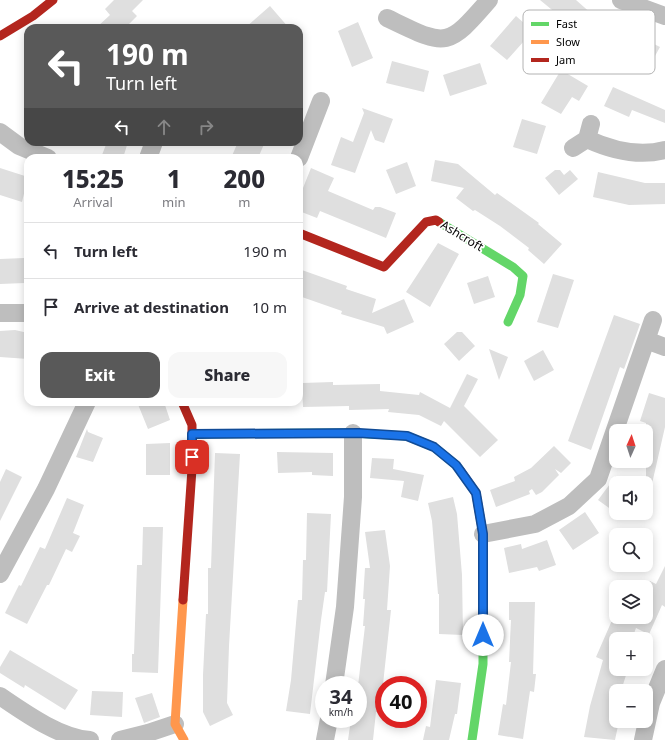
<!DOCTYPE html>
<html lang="en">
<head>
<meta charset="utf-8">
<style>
  :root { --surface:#fff; --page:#f7f7f7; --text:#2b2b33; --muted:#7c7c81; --line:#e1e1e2; --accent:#595959 }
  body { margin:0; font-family:"Noto Sans",sans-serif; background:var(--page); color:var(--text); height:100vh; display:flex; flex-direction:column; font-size:15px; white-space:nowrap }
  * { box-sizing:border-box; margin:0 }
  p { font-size:13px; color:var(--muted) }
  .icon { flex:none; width:22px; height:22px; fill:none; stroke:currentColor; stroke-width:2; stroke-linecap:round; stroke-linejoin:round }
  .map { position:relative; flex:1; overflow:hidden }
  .details { position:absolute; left:24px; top:154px; width:279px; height:252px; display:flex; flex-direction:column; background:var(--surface); border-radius:12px; box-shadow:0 2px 10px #0003 }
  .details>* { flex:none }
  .banner { position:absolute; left:24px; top:24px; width:279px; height:122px; border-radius:12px; box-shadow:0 2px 10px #0003; background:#595959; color:#fff; overflow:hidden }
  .needle { width:26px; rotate:3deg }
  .buttons { position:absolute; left:609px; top:424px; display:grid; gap:8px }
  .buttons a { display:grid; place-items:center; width:44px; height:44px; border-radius:8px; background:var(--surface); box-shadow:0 2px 10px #0003; font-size:20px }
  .speed { position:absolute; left:315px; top:676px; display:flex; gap:8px; font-size:20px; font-weight:700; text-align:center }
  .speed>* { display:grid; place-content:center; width:52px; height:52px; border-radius:50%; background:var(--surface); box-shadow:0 2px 10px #0003; line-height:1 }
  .speed small { font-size:10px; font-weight:400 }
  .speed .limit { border:6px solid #d22; background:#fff; color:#111 }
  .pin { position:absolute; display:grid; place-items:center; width:34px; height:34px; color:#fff; margin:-17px; border-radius:8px; box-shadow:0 2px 6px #0006 }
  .me { position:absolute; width:44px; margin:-22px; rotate:0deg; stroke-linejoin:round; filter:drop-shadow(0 0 3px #0008) }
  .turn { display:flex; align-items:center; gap:14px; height:84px; padding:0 16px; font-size:18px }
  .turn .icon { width:52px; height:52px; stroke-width:2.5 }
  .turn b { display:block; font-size:28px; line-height:34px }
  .lanes { display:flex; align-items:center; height:38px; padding:0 16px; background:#0003; justify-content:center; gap:20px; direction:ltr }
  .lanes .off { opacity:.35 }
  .eta { display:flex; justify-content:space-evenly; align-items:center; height:68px; text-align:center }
  .eta b { font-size:24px; font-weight:800; line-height:28px }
  .cta { display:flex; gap:8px; margin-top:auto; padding:8px 16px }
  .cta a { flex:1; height:46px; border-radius:12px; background:var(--accent); color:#fff; font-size:16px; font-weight:800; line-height:46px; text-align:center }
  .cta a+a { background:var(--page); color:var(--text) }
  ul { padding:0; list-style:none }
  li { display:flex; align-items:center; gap:12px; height:56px; padding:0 16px; border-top:1px solid var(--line) }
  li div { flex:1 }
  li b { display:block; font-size:15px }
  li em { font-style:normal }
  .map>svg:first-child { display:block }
  .building { fill:#dfdfdf }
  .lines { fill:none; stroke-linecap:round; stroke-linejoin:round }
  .street { stroke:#bebebe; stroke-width:18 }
  .fast { stroke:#63d668; stroke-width:9 }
  .slow { stroke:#ff974d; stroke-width:9 }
  .jam { stroke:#b3261e; stroke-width:9 }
  .route-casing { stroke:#114b97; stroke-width:10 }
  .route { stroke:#1a73e8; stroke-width:7 }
  .labels { text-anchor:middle; stroke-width:3.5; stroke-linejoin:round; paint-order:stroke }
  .street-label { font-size:12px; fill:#000; stroke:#fff }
  .key { fill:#fff; stroke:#b2b2b2; stroke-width:1 }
  .key-label { font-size:11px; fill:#000 }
</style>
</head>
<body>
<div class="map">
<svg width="665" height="740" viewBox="0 0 665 740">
  <rect width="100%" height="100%" fill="#fff"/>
  <path class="building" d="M114 0H143L132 11 137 16 125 28H96L110 15 105 9Z
    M540 0H576L618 37 607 55Z
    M270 6 289 28H245Z
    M516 16 533 31 507 60 490 46Z
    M358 22 373 58 352 67 338 31Z
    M644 39 660 47 645 74 624 63 631 48 637 53Z
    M392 61 429 71 424 92 386 83Z
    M480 63 487 84 450 96 443 75Z
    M561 70 588 86 579 101 572 97 561 114 541 103Z
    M613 87 665 110V123L632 110 629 117 604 106Z
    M362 108 393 119 384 143 375 140 371 130 355 173 331 165 341 137 353 142 364 113Z
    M522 119 546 126 537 154 513 147Z
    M107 142H128L123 158H112L102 155Z
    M238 142H265L258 158H231Z
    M435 160 458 164 495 195 497 193 539 223 538 224 562 244 544 264 528 250 529 248 500 226 475 210 473 211 456 198 464 188 431 181Z
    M407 162 416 186 396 194 386 170Z
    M0 168 28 177 22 202 0 195Z
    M311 168 334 178 328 191 373 210 375 207H380L396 213 386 238 320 211 317 218 299 211V198Z
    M555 170H560L564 175 570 170 578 179 559 195 545 178Z
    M598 172 645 183H665V204L629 205 593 197Z
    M438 243 459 254 430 307 406 292Z
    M24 258 25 283 0 284V259Z
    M299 269 347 286 346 289 376 299 372 313 404 299 414 322 387 334 384 327 341 314 342 311 299 296Z
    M553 274 574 280 558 328 537 322Z
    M488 276 495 297 474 304 467 283Z
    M614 315 640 324 624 369 620 367 591 450 568 441Z
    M15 330 28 333V359L0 357V331Z
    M457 332H462L475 346 459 361 444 344Z
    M489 349 508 357 499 380Z
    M543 350 554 370 534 381 524 361Z
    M467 374 478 379 464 406 498 440 480 457 444 421 441 426 419 415 388 412 389 409 349 410V406L303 407 302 383 333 382V385L380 384V391L419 395 420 392 450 408Z
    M649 393 665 398V427L651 488H646V423L640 421Z
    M137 402H164L170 420 148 429Z
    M87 429 88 432 103 438 93 462 76 457Z
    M170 443V475H146V444Z
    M554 446 571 463 561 473 555 469 559 475 542 492 536 495 532 489 529 491 530 494 496 507 490 490 515 481 514 477 531 468Z
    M277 452 333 453V476L312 475V472L278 473Z
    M215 453 240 454 229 646 227 703 233 715 210 726 203 712V675L206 614H208V568H211Z
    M372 458 394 459 393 469 424 475 418 501 401 497 404 481 370 478Z
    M6 469 22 477 0 521V482Z
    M616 476V513L598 500Z
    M453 497 457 514 462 575 463 635 439 634V594H438L432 521 428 503Z
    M67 498 84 505 73 533 80 536 72 552 66 549 49 585H47L27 624 5 613 19 585 21 586 40 547 45 549Z
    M585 512 599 533 573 550 559 530Z
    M307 513 331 514 327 592H325L321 620 310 714 286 711 291 680 298 600H302L303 560H306Z
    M143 527H163L158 673 132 672V654H134L137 565H142Z
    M385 530 390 566 387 610H391L380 712H376L373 740H348L351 719H358V686L365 626H363L365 599H363L365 568H370L365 532Z
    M547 540 556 565 539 571 537 567 509 573 504 548 521 544 522 549Z
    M665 566V607L662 605 646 641V633L636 628 632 639H616V669L627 672 621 691H616V721H619L615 740 584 737 590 706 603 660 596 657 613 618 610 617H613L616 611V617H646V588L650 581 656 584Z
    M509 602H535L533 674H536L534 692 530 691 523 739 498 735 503 704 506 705 511 662H509L511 620H509Z
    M10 650 78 690 65 710 25 685 24 688 0 673V667Z
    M436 680 461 683 457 714H455L449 740H423L426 726 430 727Z
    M92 691 123 692 122 717 90 715Z
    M152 693 160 717 144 723 135 698Z"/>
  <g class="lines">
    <path class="street" d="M621 0 665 16
      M387 18C446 46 446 50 489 0
      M0 132 19 146 48 158
      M587 139C611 150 639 157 665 150
      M573 148 587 139 591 124
      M148 158 154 142
      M299 158 321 101
      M0 313H28
      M646 340 665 347
      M483 534 535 524 569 506 598 479 653 320
      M0 574 46 489 87 402
      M334 685 345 607 353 497V433
      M0 696C25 713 60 738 90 740
      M120 740 148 733 175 724
      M325 740 329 719
      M643 740 651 703 665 669"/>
    <path class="fast" d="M439 222 513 267 523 276 520 295 508 322
      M192 434 353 433 407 436 434 447 456 465 460 470
      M472 740 483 664V623"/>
    <path class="slow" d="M183 600 175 724 184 740"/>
    <path class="jam" d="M0 36 33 16 53 0
      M299 233 384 267 426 222 436 220 439 222
      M182 402 192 425V469L183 600
      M460 470 476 493 483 534V623"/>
  </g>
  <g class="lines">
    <g class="route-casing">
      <path id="route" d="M192 457V434L359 433 407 436 434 447 456 465 476 493 483 534V635"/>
    </g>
    <use href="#route" class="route"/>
  </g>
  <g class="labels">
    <g class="street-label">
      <text transform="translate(462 236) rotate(31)" y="4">Ashcroft</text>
    </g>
  </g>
  <rect x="523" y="10" width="132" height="64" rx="6" class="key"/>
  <rect x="531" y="22" width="18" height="4" fill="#63d668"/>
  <rect x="531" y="40" width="18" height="4" fill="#ff974d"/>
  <rect x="531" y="58" width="18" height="4" fill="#b3261e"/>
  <g class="key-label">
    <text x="556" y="28">Fast</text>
    <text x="556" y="46">Slow</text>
    <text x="556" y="64">Jam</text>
  </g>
</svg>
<div class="buttons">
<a><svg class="needle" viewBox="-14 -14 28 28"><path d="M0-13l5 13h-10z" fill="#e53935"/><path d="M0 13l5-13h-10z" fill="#7c7c81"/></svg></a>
<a><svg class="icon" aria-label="sound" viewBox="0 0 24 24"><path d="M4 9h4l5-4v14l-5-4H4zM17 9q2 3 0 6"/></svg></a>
<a><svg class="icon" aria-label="search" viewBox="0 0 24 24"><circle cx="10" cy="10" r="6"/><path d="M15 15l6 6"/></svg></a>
<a><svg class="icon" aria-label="layers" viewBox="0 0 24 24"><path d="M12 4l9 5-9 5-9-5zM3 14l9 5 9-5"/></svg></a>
<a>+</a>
<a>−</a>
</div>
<div class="speed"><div>34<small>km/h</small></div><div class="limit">40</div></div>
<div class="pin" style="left:192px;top:457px;background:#d93025"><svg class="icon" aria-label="arrive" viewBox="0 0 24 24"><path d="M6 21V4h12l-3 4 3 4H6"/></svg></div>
<svg class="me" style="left:483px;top:635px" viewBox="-20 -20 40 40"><circle r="19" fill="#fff"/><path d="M0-13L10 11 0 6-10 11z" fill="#1a73e8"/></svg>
<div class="banner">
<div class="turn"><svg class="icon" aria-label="left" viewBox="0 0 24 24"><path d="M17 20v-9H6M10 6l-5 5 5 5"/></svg><div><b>190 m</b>Turn left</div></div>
<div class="lanes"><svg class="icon" aria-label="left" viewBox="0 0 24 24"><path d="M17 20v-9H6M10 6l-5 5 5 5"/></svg><svg class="icon off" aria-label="ahead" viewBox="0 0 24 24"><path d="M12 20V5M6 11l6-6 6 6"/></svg><svg class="icon off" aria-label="right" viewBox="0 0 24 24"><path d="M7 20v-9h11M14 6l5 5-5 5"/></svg></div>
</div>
<section class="details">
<div class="eta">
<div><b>15:25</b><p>Arrival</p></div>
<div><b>1</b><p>min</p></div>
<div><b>200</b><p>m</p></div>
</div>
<ul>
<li><svg class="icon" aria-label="left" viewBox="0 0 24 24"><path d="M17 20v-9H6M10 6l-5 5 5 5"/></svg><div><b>Turn left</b></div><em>190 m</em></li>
<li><svg class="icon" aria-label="arrive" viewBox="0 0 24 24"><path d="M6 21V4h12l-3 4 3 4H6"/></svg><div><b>Arrive at destination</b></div><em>10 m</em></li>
</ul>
<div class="cta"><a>Exit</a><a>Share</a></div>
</section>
</div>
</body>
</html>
